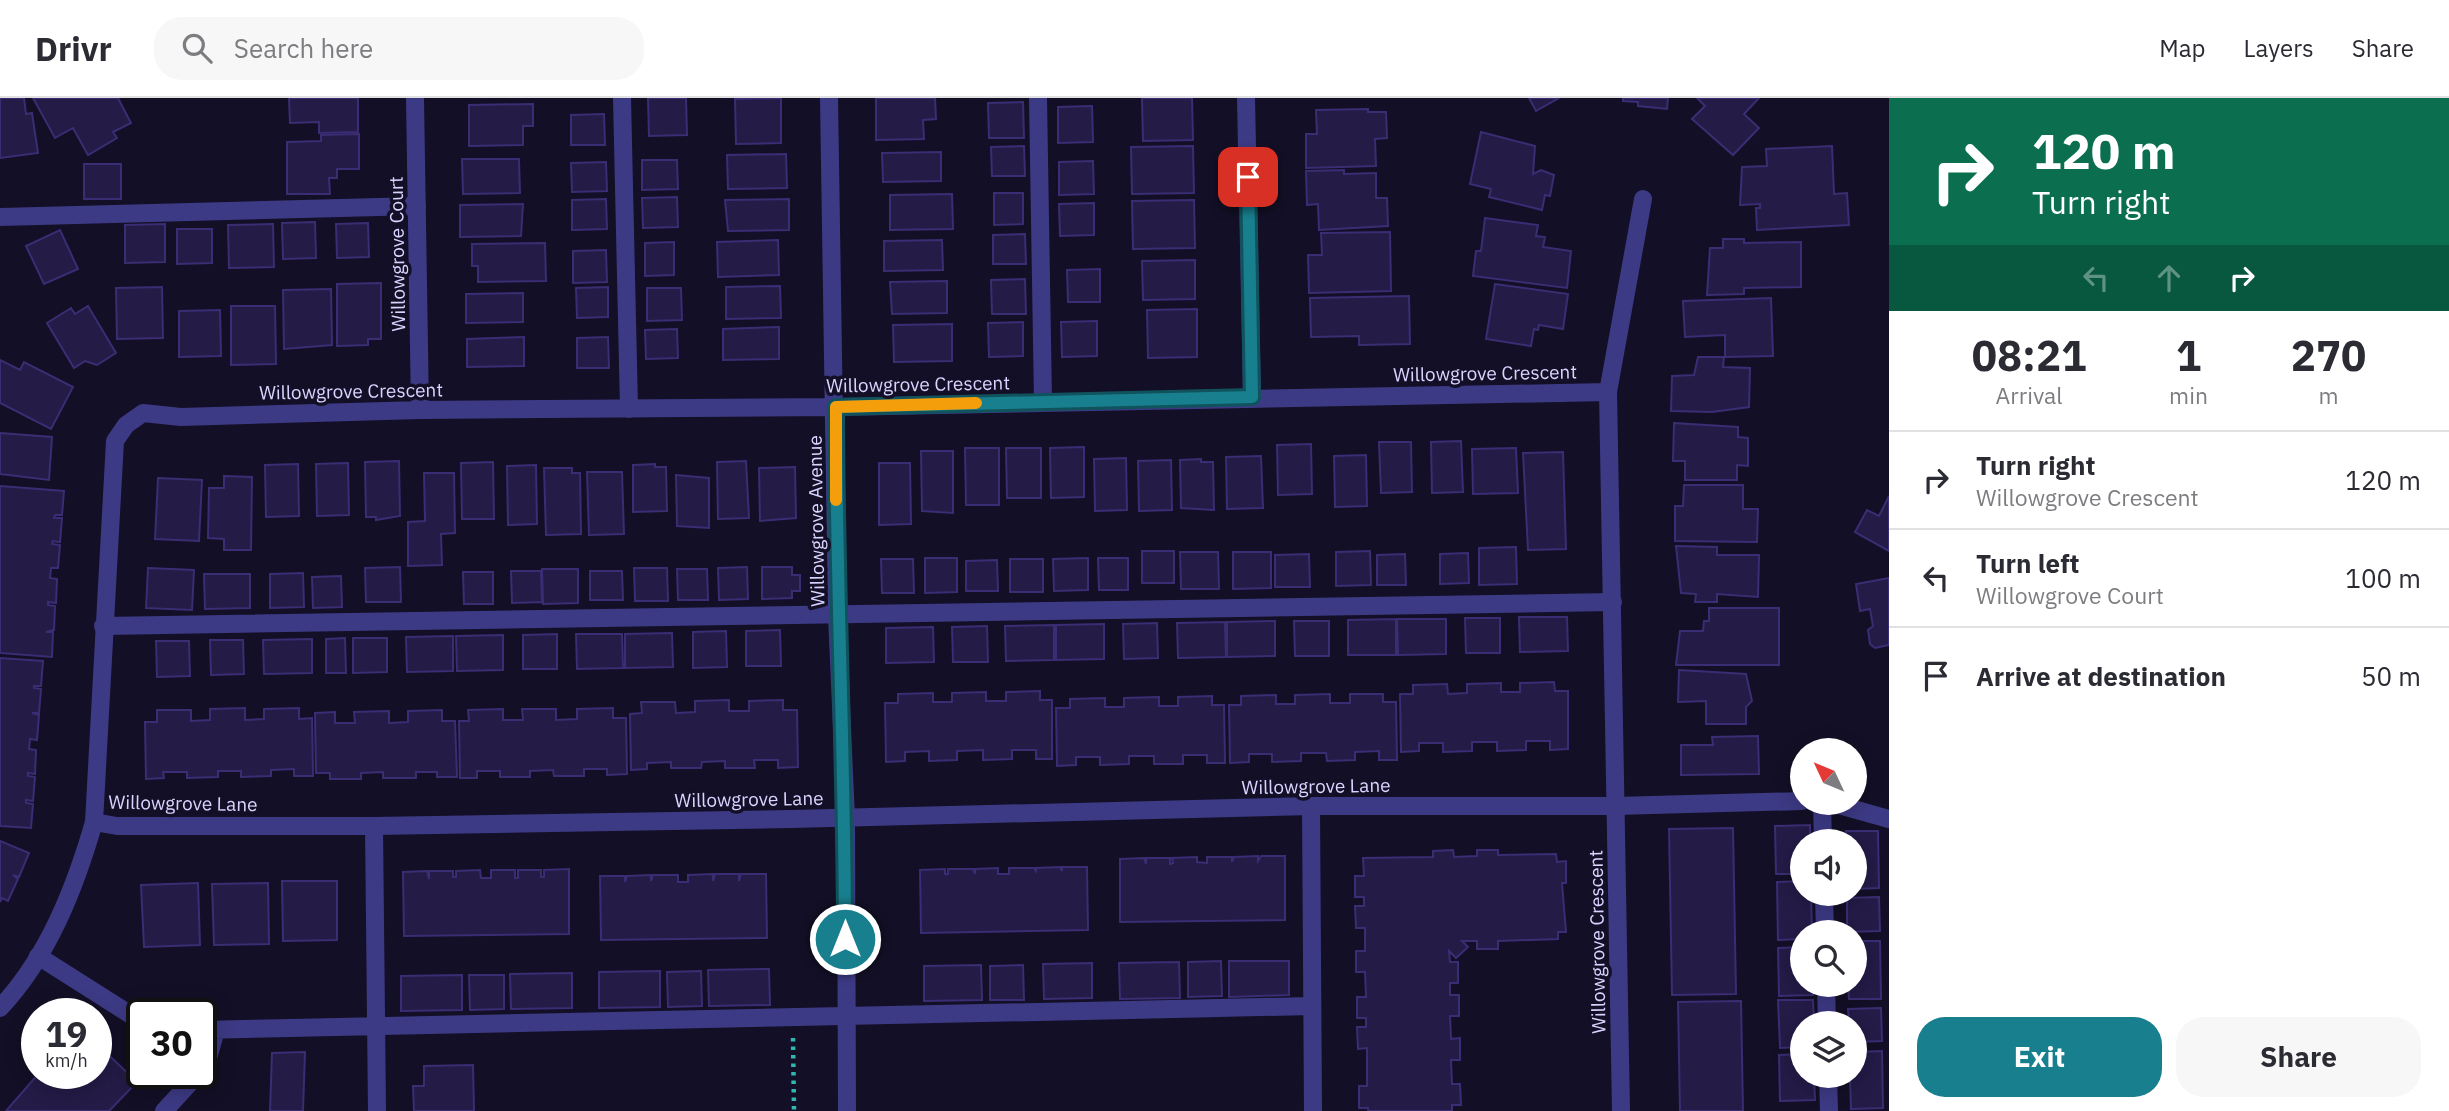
<!DOCTYPE html>
<html lang="en">
<head>
<meta charset="utf-8">
<style>
  :root { --surface:#fff; --page:#f7f7f7; --text:#2b2b33; --muted:#7c7c81; --line:#e1e1e2; --accent:#187f8f }
  body { margin:0; font-family:"IBM Plex Sans",sans-serif; background:var(--page); color:var(--text); height:100vh; display:flex; flex-direction:column; font-size:26px; white-space:nowrap }
  * { box-sizing:border-box; margin:0 }
  p { font-size:23px; color:var(--muted) }
  .icon { flex:none; width:38px; height:38px; fill:none; stroke:currentColor; stroke-width:2; stroke-linecap:round; stroke-linejoin:round }
  .map { position:relative; flex:1; overflow:hidden }
  .drawer { display:flex; flex-direction:column; background:var(--surface); width:560px }
  .drawer>* { flex:none }
  .guide { background:#0b6e4f; color:#fff; overflow:hidden }
  .needle { width:46px; rotate:314deg }
  .tools { position:absolute; left:1790px; top:640px; display:grid; gap:14px }
  .tools a { display:grid; place-items:center; width:77px; height:77px; border-radius:50%; background:var(--surface); box-shadow:0 4px 18px #0003; font-size:35px }
  .speed { position:absolute; left:21px; top:900px; display:flex; gap:14px; font-size:35px; font-weight:700; text-align:center }
  .speed>* { display:grid; place-content:center; width:91px; height:91px; border-radius:50%; background:var(--surface); box-shadow:0 4px 18px #0003; line-height:1 }
  .speed small { font-size:18px; font-weight:400 }
  .speed .limit { border:4px solid #111; border-radius:10px; background:#fff; color:#111 }
  .pin { position:absolute; display:grid; place-items:center; width:60px; height:60px; color:#fff; margin:-30px; border-radius:14px; box-shadow:0 4px 10px #0006 }
  .me { position:absolute; width:77px; margin:-38px; rotate:0deg; stroke-linejoin:round; filter:drop-shadow(0 0 5px #0008) }
  .turn { display:flex; align-items:center; gap:24px; height:147px; padding:0 28px; font-size:32px }
  .turn .icon { width:91px; height:91px; stroke-width:2.5 }
  .turn b { display:block; font-size:49px; line-height:60px }
  .lanes { display:flex; align-items:center; height:66px; padding:0 28px; background:#0003; justify-content:center; gap:35px; direction:ltr }
  .lanes .off { opacity:.35 }
  .eta { display:flex; justify-content:space-evenly; align-items:center; height:119px; text-align:center }
  .eta b { font-size:42px; font-weight:800; line-height:49px }
  .action { display:flex; gap:14px; margin-top:auto; padding:14px 28px }
  .action a { flex:1; height:80px; border-radius:28px; background:var(--accent); color:#fff; font-size:28px; font-weight:800; line-height:80px; text-align:center }
  .action a+a { background:var(--page); color:var(--text) }
  ul { padding:0; list-style:none }
  li { display:flex; align-items:center; gap:21px; height:98px; padding:0 28px; border-top:2px solid var(--line) }
  li div { flex:1 }
  li b { display:block; font-size:26px }
  li em { font-style:normal }
  header { display:flex; align-items:center; gap:42px; box-sizing:border-box; height:98px; padding:0 35px; background:var(--surface); border-bottom:2px solid var(--line) }
  header strong { font-size:33px }
  nav { display:flex; gap:38px; margin-inline-start:auto; font-size:24px }
  .search { width:490px; height:63px; background:var(--page); display:flex; align-items:center; gap:18px; box-sizing:border-box; padding:0 24px; border-radius:28px; color:var(--muted); font-size:26px }
  main { display:flex; flex:1; min-height:0 }
  .map>svg:first-child { display:block }
  .building { fill:#241b47; stroke:#3b2d73; stroke-width:2 }
  .lines { fill:none; stroke-linecap:round; stroke-linejoin:round }
  .path { stroke:#2fb8b0; stroke-width:4.5; stroke-dasharray:3.5 5; stroke-linecap:butt }
  .lane { stroke:#3d3a85; stroke-width:18 }
  .street { stroke:#3d3a85; stroke-width:18 }
  .route-casing { stroke:#10535d; stroke-width:18 }
  .route { stroke:#187f8f; stroke-width:12 }
  .slow { stroke:#f59e0b; stroke-width:12 }
  .labels { text-anchor:middle; stroke-width:7; stroke-linejoin:round; paint-order:stroke }
  .street-label { font-size:19px; fill:#d9d4ff; stroke:#130f26 }
</style>
</head>
<body>
<header>
<strong>Drivr</strong>
<div class="search"><svg class="icon" aria-label="search" viewBox="0 0 24 24"><circle cx="10" cy="10" r="6"/><path d="M15 15l6 6"/></svg>Search here</div>
<nav><a>Map</a><a>Layers</a><a>Share</a></nav>
</header>
<main>
<div class="map">
<svg width="1889" height="1013" viewBox="0 0 1889 1013">
  <rect width="100%" height="100%" fill="#130f26"/>
  <path class="building" d="M0 0H24L26 16 32 15 38 55 0 60Z
    M33 0H118L131 25 113 34 117 40 88 57 73 30 55 40Z
    M289 0H358V34L319 35V24L290 25Z
    M648 0H686L687 37 649 38Z
    M781 0V45L736 46 735 1Z
    M876 0H935L936 21 923 22 924 41 876 42Z
    M1142 0H1192L1193 42 1143 43Z
    M1529 0H1559L1536 13Z
    M1623 0H1668L1667 11 1638 8V4L1623 3Z
    M1697 0H1759L1744 16 1759 30 1733 57 1692 21 1705 8Z
    M1023 4 1024 40H989L988 5Z
    M533 6V28H523V47L469 48V7Z
    M1092 8 1093 44 1058 45V9Z
    M1368 11V14H1386L1387 40 1375 41 1376 68 1306 70V36H1317L1316 12Z
    M604 16 605 47H571V17Z
    M1481 34 1535 48 1533 76 1541 72 1554 77 1550 98 1545 97 1542 112 1489 99 1491 91 1470 86Z
    M359 36V71H337V80H329L330 96H287V44L321 43V37Z
    M1024 48 1025 78H992L991 49Z
    M1193 48 1194 95 1132 96 1131 49Z
    M1832 48 1834 96 1847 95 1849 127 1757 132 1756 110H1760V106L1740 107 1742 69 1767 68 1766 51Z
    M941 54V83L883 84 882 55Z
    M786 56 787 90 728 91 727 57Z
    M462 61H519L520 95 463 96Z
    M642 62H677L678 91 642 92Z
    M1093 63 1094 96 1059 97V64Z
    M606 64 607 93 572 94 571 65Z
    M84 66H121V101H84Z
    M1344 72V76L1376 75V100H1387L1388 128 1319 132 1318 106 1307 107 1306 73Z
    M994 95H1023V126L994 127Z
    M952 96 953 131 890 132V97Z
    M677 99 678 129 643 130 642 100Z
    M606 101 607 131 572 132V102Z
    M789 101V132L728 133 725 102Z
    M1194 102 1195 150 1133 151 1132 103Z
    M1094 105V137L1060 138 1059 106Z
    M523 106 521 138 460 139V107Z
    M1485 120 1538 127 1536 138 1545 139 1543 149 1571 153 1567 190 1473 178 1476 153H1481Z
    M315 124 316 160 283 161 282 125Z
    M368 125 369 159 337 160 336 126Z
    M165 126V164L125 165V127Z
    M273 126 274 169 229 170 228 127Z
    M177 131H212V165L177 166Z
    M60 132 78 171 44 186 26 148Z
    M1390 134 1391 193 1309 195 1308 157H1322L1321 135Z
    M1025 136 1026 166H993V137Z
    M1723 141H1744V145L1801 144V189L1744 190V196L1707 197 1710 150H1723Z
    M778 142 779 177 718 179 717 144Z
    M942 142 943 172 884 173V143Z
    M674 144V177L645 178V145Z
    M545 145 546 183 478 184V168H472V146Z
    M606 152 607 184 573 185V153Z
    M1195 162V201L1143 202 1142 163Z
    M1100 171V204H1068L1067 172Z
    M1025 181 1026 216H992L991 182Z
    M947 183V215L892 216 890 184Z
    M381 185V241H368V247L337 248V186Z
    M1495 186 1568 196 1563 231 1539 227 1538 232 1534 231 1531 248 1486 241Z
    M780 188 781 220 726 221V189Z
    M162 189 163 240 117 241 116 190Z
    M608 189V219L577 220 576 190Z
    M647 190H681L682 222 647 223Z
    M331 191 332 247 284 251 283 192Z
    M523 195V224L466 225V196Z
    M1409 198 1410 246 1359 247V238L1311 239 1310 200Z
    M1771 200 1773 258 1725 259V237L1685 239 1683 203Z
    M88 208 116 255 97 267 85 263 74 270 47 225 71 210 75 216Z
    M231 208H275L276 266 231 267Z
    M1197 211V259L1148 260 1147 212Z
    M220 212 221 258 179 259V213Z
    M1097 223V258L1062 259 1061 224Z
    M1023 224V258L989 259 988 225Z
    M952 226V263L894 264 893 227Z
    M779 229V261L723 262V231Z
    M677 231 678 260 646 261 645 232Z
    M524 239V268L467 269V241Z
    M608 239 609 270H577V240Z
    M1698 259H1724L1723 269 1750 270 1749 309 1712 314 1671 313 1672 278 1694 277Z
    M0 262 20 272 24 264 73 289 51 331 0 305Z
    M1674 325 1738 329V339L1748 340V368L1737 367V382H1685V363H1673Z
    M0 335 52 339 49 382 0 376Z
    M1461 343 1463 394 1432 395 1431 344Z
    M1379 344H1411L1412 394 1381 395Z
    M1311 346 1312 396 1278 397 1277 347Z
    M1084 349V399L1051 400 1050 350Z
    M965 350H999V407H966Z
    M1006 350H1041V400H1007Z
    M1516 350 1518 395 1473 396 1472 351Z
    M921 353H953V415L922 413Z
    M1563 354 1566 451 1528 452 1523 355Z
    M1366 357 1367 408 1335 409 1334 358Z
    M1261 358 1263 410 1227 411 1226 359Z
    M1126 360 1127 412 1095 413 1094 361Z
    M1201 361V364H1213L1214 412 1181 410 1180 362Z
    M1171 362 1172 412 1139 413 1138 363Z
    M399 363 400 418 376 422V419H366L365 364Z
    M746 363 749 420 718 421 717 364Z
    M493 364 494 421H462L461 365Z
    M348 365 349 417 317 418 316 366Z
    M879 365H910L911 426 879 427Z
    M298 366 299 418 266 419 265 367Z
    M655 366V369H666L667 413 633 414V367Z
    M536 367 537 426 508 427 507 368Z
    M795 369 796 420 760 423 759 370Z
    M544 370H572V375H580L581 436 546 437Z
    M587 374H622L624 436 589 437Z
    M424 375H454L455 435 441 436 442 467 408 468V424L425 423Z
    M676 377 709 380V430L677 428Z
    M224 378 252 379 251 452H224V441L208 440 209 390H224Z
    M158 380 202 382 199 443 155 441Z
    M1684 387H1743V411H1758L1757 444 1675 443V408H1683Z
    M0 388 64 393 62 417H55L54 420H62L60 444 53 443 52 446 60 447 58 470H51L50 480 57 481 56 505 48 504V507L55 508 54 532 46 534H53L52 559 0 555Z
    M1889 398V453L1855 434 1867 412 1879 418Z
    M1676 448 1717 449V457H1759L1758 499 1717 496V504H1695L1696 496 1681 495Z
    M1516 449 1517 486 1479 487V450Z
    M1142 453H1174V485H1142Z
    M1370 453 1371 487 1336 488V454Z
    M1180 454H1218L1219 491H1181Z
    M1233 454H1271V490L1233 491Z
    M1468 455 1469 485 1440 486V456Z
    M1309 456 1310 489H1275V457Z
    M1405 456 1406 487H1377V457Z
    M925 460H957V494L925 495Z
    M1088 460V492L1054 493 1053 461Z
    M1098 460H1128V492H1099Z
    M881 461H913L914 495H882Z
    M1010 461H1043V494H1010Z
    M997 462 998 493H966V463Z
    M400 469 401 504H366L365 470Z
    M747 469 748 501 719 502 718 470Z
    M762 469H792V477H800V493H792V500L762 501Z
    M148 470 194 472 192 512 146 510Z
    M634 470H667L668 503H635Z
    M542 471H578V505L543 506Z
    M677 471H707L708 502H678Z
    M511 473H541L542 504 512 505Z
    M590 473H622L623 502H590Z
    M463 474H493V506H464Z
    M303 475 304 509 270 510V476Z
    M204 476H250V510L205 511Z
    M341 478 342 509 313 510 312 479Z
    M1889 480V547L1875 550 1870 546 1868 532 1873 528 1870 511 1860 513 1856 486Z
    M1709 510H1779V567H1676L1680 533H1703L1704 523H1709Z
    M1519 519H1567L1568 553 1520 554Z
    M1465 520H1500V555H1466Z
    M1396 521V557H1348V522Z
    M1397 521H1446V556L1398 557Z
    M1275 523V558L1227 559V524Z
    M1294 523H1329V558H1295Z
    M1225 524 1226 559 1178 560 1177 525Z
    M1157 525 1158 560 1124 561 1123 526Z
    M1104 526V561L1056 562V527Z
    M1054 527V562L1006 563 1005 528Z
    M987 528 988 564H953L952 529Z
    M933 529 934 564 886 565V530Z
    M780 532 781 568H746V533Z
    M726 533 727 569 693 570V534Z
    M672 535 673 569 625 570V536Z
    M557 536V571H523V537Z
    M576 536H622L623 570 577 571Z
    M503 537V572L457 573 456 538Z
    M453 538V573L407 574 406 539Z
    M345 540 346 575H326V541Z
    M353 540H387V574L353 575Z
    M312 541V575L264 576 263 542Z
    M210 542H243L244 576 211 577Z
    M156 543H189L190 578 157 579Z
    M0 560 43 563 41 588H34V590L41 591 39 615H32L39 617 37 642 30 641 29 651 36 652 35 676 28 675V678L35 679 33 703 26 702V705L33 706 31 730 0 728Z
    M1679 572 1746 576 1752 603 1746 609V626H1706V603L1678 604Z
    M1554 584 1555 593H1568V651L1550 652V643H1526V652L1497 653V644H1472V653L1443 654V645H1419V653L1401 654 1400 596H1413V587L1447 586 1448 596 1467 595V586L1501 585V594H1520V585Z
    M1040 593V602H1052V661H1036V652H1012V661L983 662V652L957 653V662L929 663V653L905 654V663L886 664 885 605H898V596L933 595V604H952V595L986 594V603H1006V594Z
    M1330 596V605H1350V596H1383V604H1396L1397 662H1379V653L1355 654V662L1327 663 1326 655H1301V663L1272 664V656H1249V664L1230 665 1229 607H1241V598L1276 597V606H1295V597Z
    M1212 598V607H1224L1225 665H1207V657H1183V666H1154V658H1129V666L1100 667V659H1076V667L1057 668 1056 610H1070V601L1105 600V609H1124V600L1159 599V608H1178V599Z
    M729 602V613H749V603L783 602V612H797L798 669 778 670V662H754L755 670H725V663L702 664 701 670H671V664L647 665V671L631 672 630 616 642 615 641 604H675L676 615 695 614V603Z
    M245 610V622L264 621V611L299 610V621L312 620 313 678H294V671L271 672V678L241 679V673H218V679L187 680V674H163L164 680 146 681 145 624H157V612H191V623L210 622V611Z
    M613 610V620H626L627 676 607 677V671H584V678H554L553 672 530 673V679H500V673H477V680H460L459 623H469L468 612 503 611V622H523L522 611H556V622L577 621V611Z
    M442 612V623H455L457 679H437V674H416V680H383V674L361 675V681H330V675H316L315 615 335 614V625H355L354 614 389 613V625L408 624V613Z
    M1758 638 1759 676 1681 677V647H1713L1712 639Z
    M1810 727V744H1802V776H1776L1775 728Z
    M1733 730 1736 896 1672 897 1669 731Z
    M1846 733H1878L1879 790 1855 791V744H1846Z
    M0 743 29 755 19 779 13 777 18 781 8 803 2 800 0 804Z
    M1453 752 1454 759 1477 758V752H1498V757L1556 756 1557 764 1566 763V785H1562L1566 834H1558V841L1498 843V851H1477V843H1462L1468 849 1456 860 1449 853 1450 864H1458V885H1450V897H1459V918H1450L1451 941 1460 940V962H1451L1452 986H1460L1461 1007H1452V1013H1368V1010H1359V988H1367V950L1358 951 1357 929H1366V920H1357V899H1366L1365 874H1356V853H1365V830H1356L1355 808H1364V799H1355V778H1364L1363 760 1433 759V753Z
    M1258 758V763L1261 758H1285V822L1120 824V761L1144 760 1146 766V760H1170V766L1173 765 1172 760 1197 759V764L1207 765V759H1232V764L1234 759Z
    M1060 769 1062 773V769H1087L1088 832 921 835 920 772 945 771V776H948V771H973L975 776V771L998 770V776H1009V770H1034L1036 773V770Z
    M569 771V836L404 838 403 774 427 773 429 781V773H453V779H456V773L480 772 481 780H491V772H515V780H518V772H541V779H544V772Z
    M713 776V783L715 776H739V783L741 776H766L767 840 601 842 600 778H625V784L627 778 651 777V783L653 777H678V784H688V777Z
    M282 783H337V842L283 843Z
    M1802 783V796H1811L1812 835H1802V841L1778 842 1777 784Z
    M198 785 200 847 144 849 141 787Z
    M268 785 269 846 214 847 212 786Z
    M1879 799 1880 833 1847 834V800Z
    M1855 843H1880L1881 901H1849L1848 887H1855Z
    M1802 849V887H1813V897L1779 898 1778 850Z
    M1221 863 1222 898 1188 899V864Z
    M1229 863H1289V897L1229 899Z
    M1179 864 1180 900 1120 901 1119 865Z
    M1092 865V900L1044 901 1043 866Z
    M981 867 982 902 924 903V868Z
    M1023 867 1024 902H990V868Z
    M769 871 770 907 709 908 708 872Z
    M660 873V909L599 910V874Z
    M701 873 702 908 668 909 667 874Z
    M572 875V910L511 911 510 876Z
    M462 877V912L401 913V878Z
    M469 877H504V911L470 912Z
    M1778 902H1813L1814 926H1802V949L1780 950Z
    M1741 903 1743 1013H1680L1678 904Z
    M1881 910 1882 943 1855 944V926H1849L1848 911Z
    M96 945 137 984 109 1013H6L39 975H96Z
    M1882 953 1883 1010 1851 1011 1850 978H1855V954Z
    M305 954 303 1013H270L272 955Z
    M1802 956V978H1814L1815 1002 1780 1003 1779 957Z
    M473 967 474 1013H414L413 988H424V968Z"/>
  <g class="lines">
    <path class="path" d="M793 940 794 1013"/>
    <path class="lane" d="M622 0 629 311
      M1038 0 1043 304
      M0 119 417 108
      M103 528 1613 504
      M1822 705 1823 744
      M1832 705 1889 721
      M1311 708 1313 1013
      M1615 708 1802 703
      M374 728 377 1013
      M1824 796 1825 835
      M38 858 142 924
      M1826 887 1827 926
      M201 932 1311 908
      M201 972 206 967 216 932
      M1828 978 1829 1013
      M164 1013 199 975"/>
    <path class="street" d="M415 0 420 312
      M829 0 837 518 846 720 847 1013
      M1246 0 1252 299
      M1608 294 1643 101
      M94 724 117 728H374L792 721 1311 708H1615
      M0 910C48 859 75 790 94 724L115 343 126 327 143 315 181 319 420 312 836 309 1608 294 1621 1013"/>
  </g>
  <g class="lines">
    <g class="route-casing">
      <path id="route" d="M845 841C845 663 836 486 836 309L1252 299 1248 79"/>
    </g>
    <use href="#route" class="route"/>
    <path class="slow" d="M836 402V309L976 305"/>
  </g>
  <g class="labels">
    <g class="street-label">
      <text transform="translate(397 156) rotate(-91)" y="7">Willowgrove Court</text>
      <text transform="translate(1485 275) rotate(-1)" y="7">Willowgrove Crescent</text>
      <text transform="translate(918 286) rotate(-1)" y="7">Willowgrove Crescent</text>
      <text transform="translate(351 293) rotate(-1)" y="7">Willowgrove Crescent</text>
      <text transform="translate(816 423) rotate(-91)" y="7">Willowgrove Avenue</text>
      <text transform="translate(1316 688) rotate(-1)" y="7">Willowgrove Lane</text>
      <text transform="translate(749 701) rotate(-1)" y="7">Willowgrove Lane</text>
      <text transform="translate(183 705) rotate(1)" y="7">Willowgrove Lane</text>
      <text transform="translate(1597 844) rotate(-91)" y="7">Willowgrove Crescent</text>
    </g>
  </g>
</svg>
<div class="tools">
<a><svg class="needle" viewBox="-14 -14 28 28"><path d="M0-13l5 13h-10z" fill="#e53935"/><path d="M0 13l5-13h-10z" fill="#7c7c81"/></svg></a>
<a><svg class="icon" aria-label="sound" viewBox="0 0 24 24"><path d="M4 9h4l5-4v14l-5-4H4zM17 9q2 3 0 6"/></svg></a>
<a><svg class="icon" aria-label="search" viewBox="0 0 24 24"><circle cx="10" cy="10" r="6"/><path d="M15 15l6 6"/></svg></a>
<a><svg class="icon" aria-label="layers" viewBox="0 0 24 24"><path d="M12 4l9 5-9 5-9-5zM3 14l9 5 9-5"/></svg></a>
</div>
<div class="speed"><div>19<small>km/h</small></div><div class="limit">30</div></div>
<div class="pin" style="left:1248px;top:79px;background:#d93025"><svg class="icon" aria-label="arrive" viewBox="0 0 24 24"><path d="M6 21V4h12l-3 4 3 4H6"/></svg></div>
<svg class="me" style="left:845px;top:841px" viewBox="-20 -20 40 40"><circle r="17" fill="#187f8f" stroke="#fff" stroke-width="3"/><path d="M0-11L8 9 0 5-8 9z" fill="#fff"/></svg>
</div>
<section class="drawer">
<div class="guide">
<div class="turn"><svg class="icon" aria-label="right" viewBox="0 0 24 24"><path d="M7 20v-9h11M14 6l5 5-5 5"/></svg><div><b>120 m</b>Turn right</div></div>
<div class="lanes"><svg class="icon off" aria-label="left" viewBox="0 0 24 24"><path d="M17 20v-9H6M10 6l-5 5 5 5"/></svg><svg class="icon off" aria-label="ahead" viewBox="0 0 24 24"><path d="M12 20V5M6 11l6-6 6 6"/></svg><svg class="icon" aria-label="right" viewBox="0 0 24 24"><path d="M7 20v-9h11M14 6l5 5-5 5"/></svg></div>
</div>
<div class="eta">
<div><b>08:21</b><p>Arrival</p></div>
<div><b>1</b><p>min</p></div>
<div><b>270</b><p>m</p></div>
</div>
<ul>
<li><svg class="icon" aria-label="right" viewBox="0 0 24 24"><path d="M7 20v-9h11M14 6l5 5-5 5"/></svg><div><b>Turn right</b><p>Willowgrove Crescent</p></div><em>120 m</em></li>
<li><svg class="icon" aria-label="left" viewBox="0 0 24 24"><path d="M17 20v-9H6M10 6l-5 5 5 5"/></svg><div><b>Turn left</b><p>Willowgrove Court</p></div><em>100 m</em></li>
<li><svg class="icon" aria-label="arrive" viewBox="0 0 24 24"><path d="M6 21V4h12l-3 4 3 4H6"/></svg><div><b>Arrive at destination</b></div><em>50 m</em></li>
</ul>
<div class="action"><a>Exit</a><a>Share</a></div>
</section>
</main>
</body>
</html>
